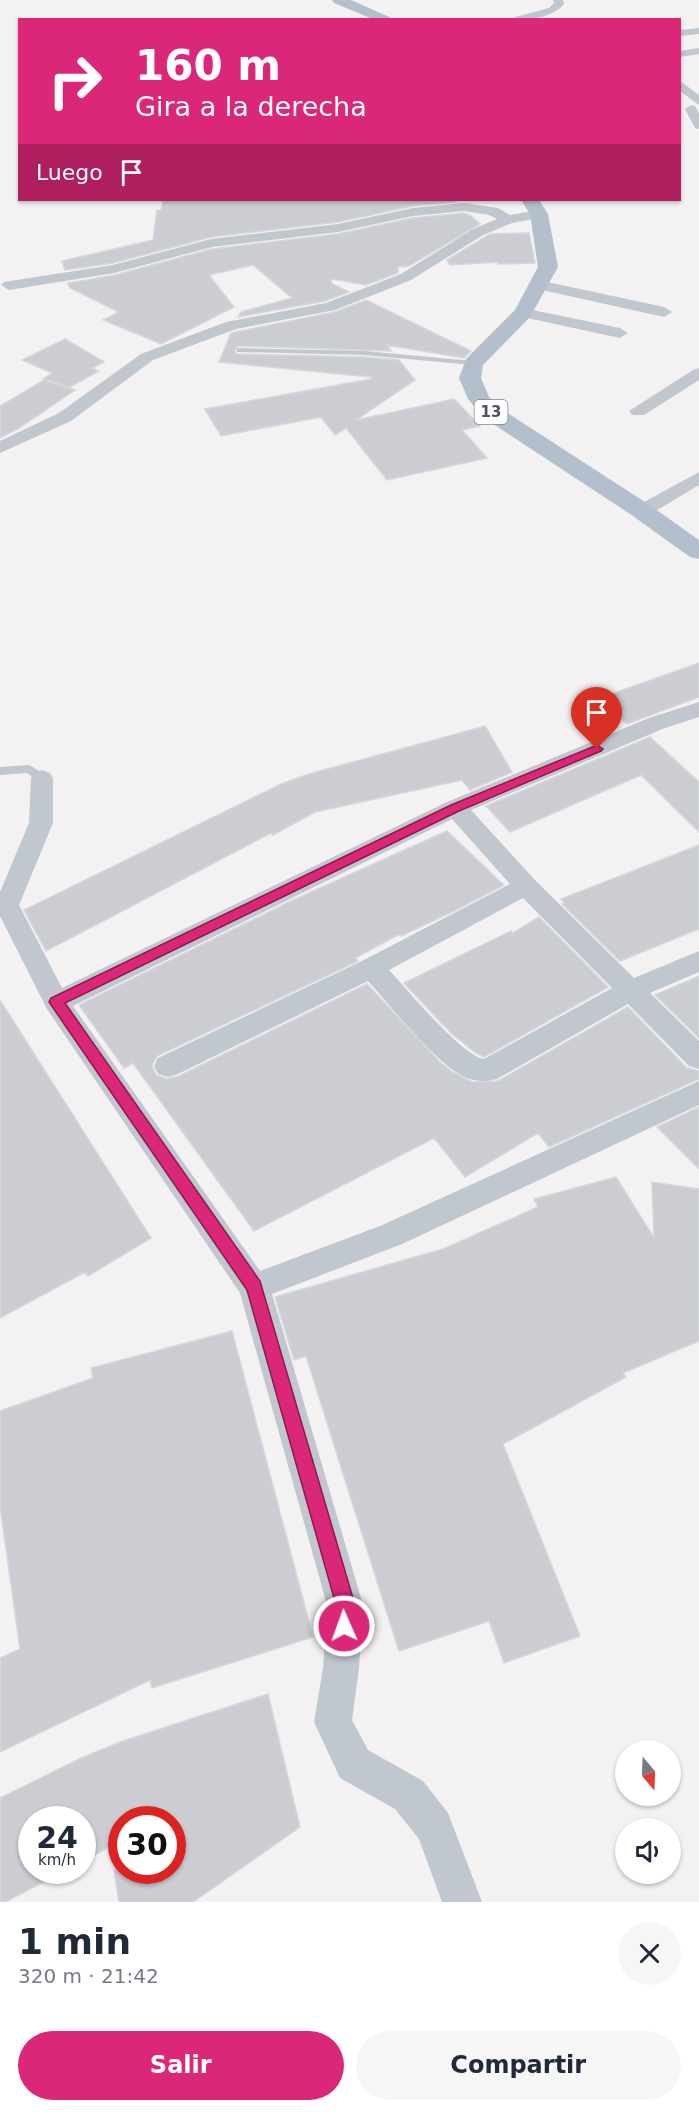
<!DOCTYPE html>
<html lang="es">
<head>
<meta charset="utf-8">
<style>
  :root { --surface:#fff; --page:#f6f6f7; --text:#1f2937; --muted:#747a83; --accent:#db2777 }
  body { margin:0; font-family:"DejaVu Sans",sans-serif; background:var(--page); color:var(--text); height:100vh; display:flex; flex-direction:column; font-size:22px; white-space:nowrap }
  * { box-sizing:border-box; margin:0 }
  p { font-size:20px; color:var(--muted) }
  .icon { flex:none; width:33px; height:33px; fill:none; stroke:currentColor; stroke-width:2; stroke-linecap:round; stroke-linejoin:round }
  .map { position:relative; height:1902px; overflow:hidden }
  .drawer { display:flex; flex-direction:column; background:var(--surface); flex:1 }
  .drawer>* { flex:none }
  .top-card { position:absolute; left:18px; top:18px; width:663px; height:183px; border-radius:0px; box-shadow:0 2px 4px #0004; background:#db2777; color:#fff; overflow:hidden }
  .needle { width:39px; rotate:161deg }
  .buttons { position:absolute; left:615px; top:1740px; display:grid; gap:12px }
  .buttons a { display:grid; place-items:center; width:66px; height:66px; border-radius:50%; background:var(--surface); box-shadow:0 2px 4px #0004; font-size:30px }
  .speed { position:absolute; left:18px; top:1806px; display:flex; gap:12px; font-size:30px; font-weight:700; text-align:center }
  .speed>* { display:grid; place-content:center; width:78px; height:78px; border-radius:50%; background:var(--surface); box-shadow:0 2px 4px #0004; line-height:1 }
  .speed small { font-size:15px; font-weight:400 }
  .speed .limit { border:9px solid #d22; background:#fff; color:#111 }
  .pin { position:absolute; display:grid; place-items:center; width:51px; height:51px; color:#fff; margin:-62px -26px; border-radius:50% 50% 50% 0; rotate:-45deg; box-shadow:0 0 6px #0007 }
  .pin .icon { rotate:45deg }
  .me { position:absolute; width:66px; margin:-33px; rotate:358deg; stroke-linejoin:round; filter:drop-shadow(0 0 4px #0008) }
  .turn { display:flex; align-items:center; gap:21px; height:126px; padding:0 18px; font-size:27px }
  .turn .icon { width:78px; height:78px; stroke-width:2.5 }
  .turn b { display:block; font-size:42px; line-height:51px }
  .then { display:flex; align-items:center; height:57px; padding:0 18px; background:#0003; gap:12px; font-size:22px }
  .round { display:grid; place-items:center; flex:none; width:63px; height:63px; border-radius:32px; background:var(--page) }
  .headline { display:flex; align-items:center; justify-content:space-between; height:102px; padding:0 18px }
  h1 { font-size:36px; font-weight:700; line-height:45px }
  .primary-button { display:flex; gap:12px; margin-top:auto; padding:12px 18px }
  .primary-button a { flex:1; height:69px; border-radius:36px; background:var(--accent); color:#fff; font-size:24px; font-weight:700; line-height:69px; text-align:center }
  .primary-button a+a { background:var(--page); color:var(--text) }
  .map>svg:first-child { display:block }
  .building { fill:#cbcdd3; stroke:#d5d7db; stroke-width:1.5 }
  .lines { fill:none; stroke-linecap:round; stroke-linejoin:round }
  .lane { fill:#c0c7ce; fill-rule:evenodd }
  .street { fill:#c0c7ce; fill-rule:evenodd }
  .primary { fill:#b3bfcd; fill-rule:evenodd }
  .route { fill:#db2777; stroke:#8e194d; stroke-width:1.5 }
  .labels { text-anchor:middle; stroke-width:4.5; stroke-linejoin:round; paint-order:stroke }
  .shield { fill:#fff; stroke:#80878e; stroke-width:1.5 }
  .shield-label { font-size:15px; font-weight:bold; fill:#4a535d }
</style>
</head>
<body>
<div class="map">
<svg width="699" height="1902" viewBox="0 0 699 1902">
  <rect width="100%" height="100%" fill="#f3f1f1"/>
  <path class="building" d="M163 200H454L456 202 413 206 338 222 211 237 113 263 65 270 62 261 153 240 157 210H161Z
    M464 213 471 216 480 224 409 266 398 267V273L366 285 332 279 331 283 349 292 325 301 238 317 241 312 292 298 253 265 209 275 234 307 161 344 103 320 119 312 70 288 68 283 115 275 212 249 338 234 413 218Z
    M529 233 535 263 498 264 499 262 450 265 447 260 490 234Z
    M366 300 471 351 464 358 387 345 391 351 237 346 235 352 237 354 364 357 399 360 415 380 356 420 454 399 480 426 462 430 487 458 387 480 346 428 335 435 321 417 221 436 205 409 371 379V377L219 362 231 333 335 312Z
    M65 339 104 362 92 368 99 371 70 387 43 379 52 373 22 360Z
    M44 380 75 390 19 428 0 438V406Z
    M699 663V697L627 724 597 699Z
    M485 726 512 772 470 790 462 780 315 812 273 835 271 833 46 951 24 910 281 784 309 774Z
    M650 737 699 782V832L641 775 510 832 486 806Z
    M447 831 504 885 454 911 401 936 400 934 355 958 358 961 157 1056 152 1065 156 1075 167 1079 179 1076 367 984 440 1062 453 1072 472 1082 498 1081 628 1007 687 1068 699 1071V1079L549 1147 538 1133 465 1177 434 1138 254 1231 133 1063 124 1068 79 1005 291 901Z
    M699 845V929L620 961 562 904 564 903 561 899Z
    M539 917 608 987 484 1057 476 1053 451 1033 404 983 511 931 513 933Z
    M699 976V1038L655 995Z
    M0 1000 151 1238 88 1276 85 1272 0 1318Z
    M699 1107V1169L657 1127Z
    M616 1177 654 1238 652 1182 699 1189V1341L623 1373 626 1377 503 1444 580 1636 504 1663 489 1621 399 1651 306 1356 294 1360 275 1297 443 1249 538 1207 534 1199Z
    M232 1331 313 1637 152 1688 150 1680 0 1752V1658L20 1649 0 1506V1411L93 1378 91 1368Z
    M268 1694 300 1827 193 1902H119L114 1870H172V1820H122V1840L82 1862V1820H32V1870H67L5 1902H0V1798L79 1759 120 1742Z"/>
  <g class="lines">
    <path class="lane" d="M237 348 364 351 473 361 477 363 473 365 364 355 240 352H237Z
      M29 765 46 775 47 778 46 781H38L27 773 0 775V767Z"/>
    <path class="street" d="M553 0H563L564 4C551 20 523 20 504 20L549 8 554 3Z
      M699 28V34L680 36V30Z
      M699 48V54L680 57V51Z
      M680 81 699 95V105L680 91Z
      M691 105 695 106 699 113V129L695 128 685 109Z
      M464 203 498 208 510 215 539 210 546 214 544 217 512 223 483 235 411 280 335 310 236 329 153 360 71 421 0 453V441L59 413 141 354 226 322 326 303 401 274 473 229 497 219 489 215 464 211 413 216 338 232 212 247 114 273 9 290 1 285 4 282 113 265 211 239 338 224 413 208Z
      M538 280 664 307 672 312 664 317 533 288 530 285 533 282Z
      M523 308 620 328 628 333 620 338 518 316 515 313 518 310Z
      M699 368V380L644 415H632L629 411 693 370Z
      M699 472V485L649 515H635L633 511 635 507Z
      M699 702V717L665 728 471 810 535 880 634 978 699 951V972L650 993 699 1041V1069L689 1066 628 1004 497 1079C486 1082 475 1082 465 1077 437 1065 390 1005 368 981L178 1074 168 1077 158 1074 154 1066 158 1058 362 961 510 884 452 819 73 1006 260 1271 380 1226 699 1081V1105L402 1244 272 1294 363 1605 359 1668 352 1720 368 1750 423 1781 448 1813 482 1902H442L419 1839 395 1809 340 1778 314 1722 323 1668 327 1605 240 1293 47 1009 0 916V892L29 823 31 778 34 773 42 770 50 773 53 778V823L19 905 62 988 447 802 649 718ZM523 898 612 988 484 1059C463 1057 406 988 389 970Z"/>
    <path class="primary" d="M332 0H351L396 20H375L334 3Z
      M521 200H539L548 214 558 267 530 317 483 365 481 378 489 397 500 408 651 506 699 540V559L690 557 633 516 484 418 468 399 459 378 466 359 515 310 538 267 530 214Z"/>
  </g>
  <path class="route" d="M597 745 603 749 601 751 459 811 65 1003 260 1281 355 1605 353 1626 351 1633 344 1636 337 1633 334 1626 336 1605 247 1290 49 1002 51 998 451 805Z"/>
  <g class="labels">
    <rect class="shield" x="474.5" y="400" width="33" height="24" rx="4.5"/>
    <g class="shield-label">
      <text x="491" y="417">13</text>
    </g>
  </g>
</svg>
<div class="buttons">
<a><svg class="needle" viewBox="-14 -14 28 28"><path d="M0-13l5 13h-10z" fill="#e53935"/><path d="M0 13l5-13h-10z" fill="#747a83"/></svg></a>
<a><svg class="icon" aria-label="sound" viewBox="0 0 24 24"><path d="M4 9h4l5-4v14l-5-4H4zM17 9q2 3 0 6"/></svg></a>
</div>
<div class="speed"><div>24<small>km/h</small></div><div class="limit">30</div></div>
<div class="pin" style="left:597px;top:749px;background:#d93025"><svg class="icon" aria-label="arrive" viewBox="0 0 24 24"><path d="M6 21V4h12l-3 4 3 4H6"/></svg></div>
<svg class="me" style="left:344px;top:1626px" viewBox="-20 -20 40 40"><circle r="17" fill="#db2777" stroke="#fff" stroke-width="3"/><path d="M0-11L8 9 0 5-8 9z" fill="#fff"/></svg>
<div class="top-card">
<div class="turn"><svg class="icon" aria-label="right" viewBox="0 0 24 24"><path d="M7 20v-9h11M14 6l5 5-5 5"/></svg><div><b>160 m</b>Gira a la derecha</div></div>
<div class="then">Luego<svg class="icon" aria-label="arrive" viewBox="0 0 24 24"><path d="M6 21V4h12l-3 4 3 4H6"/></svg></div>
</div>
</div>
<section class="drawer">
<div class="headline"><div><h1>1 min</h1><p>320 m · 21:42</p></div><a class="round"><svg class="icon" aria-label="close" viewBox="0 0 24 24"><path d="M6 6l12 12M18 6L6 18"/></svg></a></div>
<div class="primary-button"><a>Salir</a><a>Compartir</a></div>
</section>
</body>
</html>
